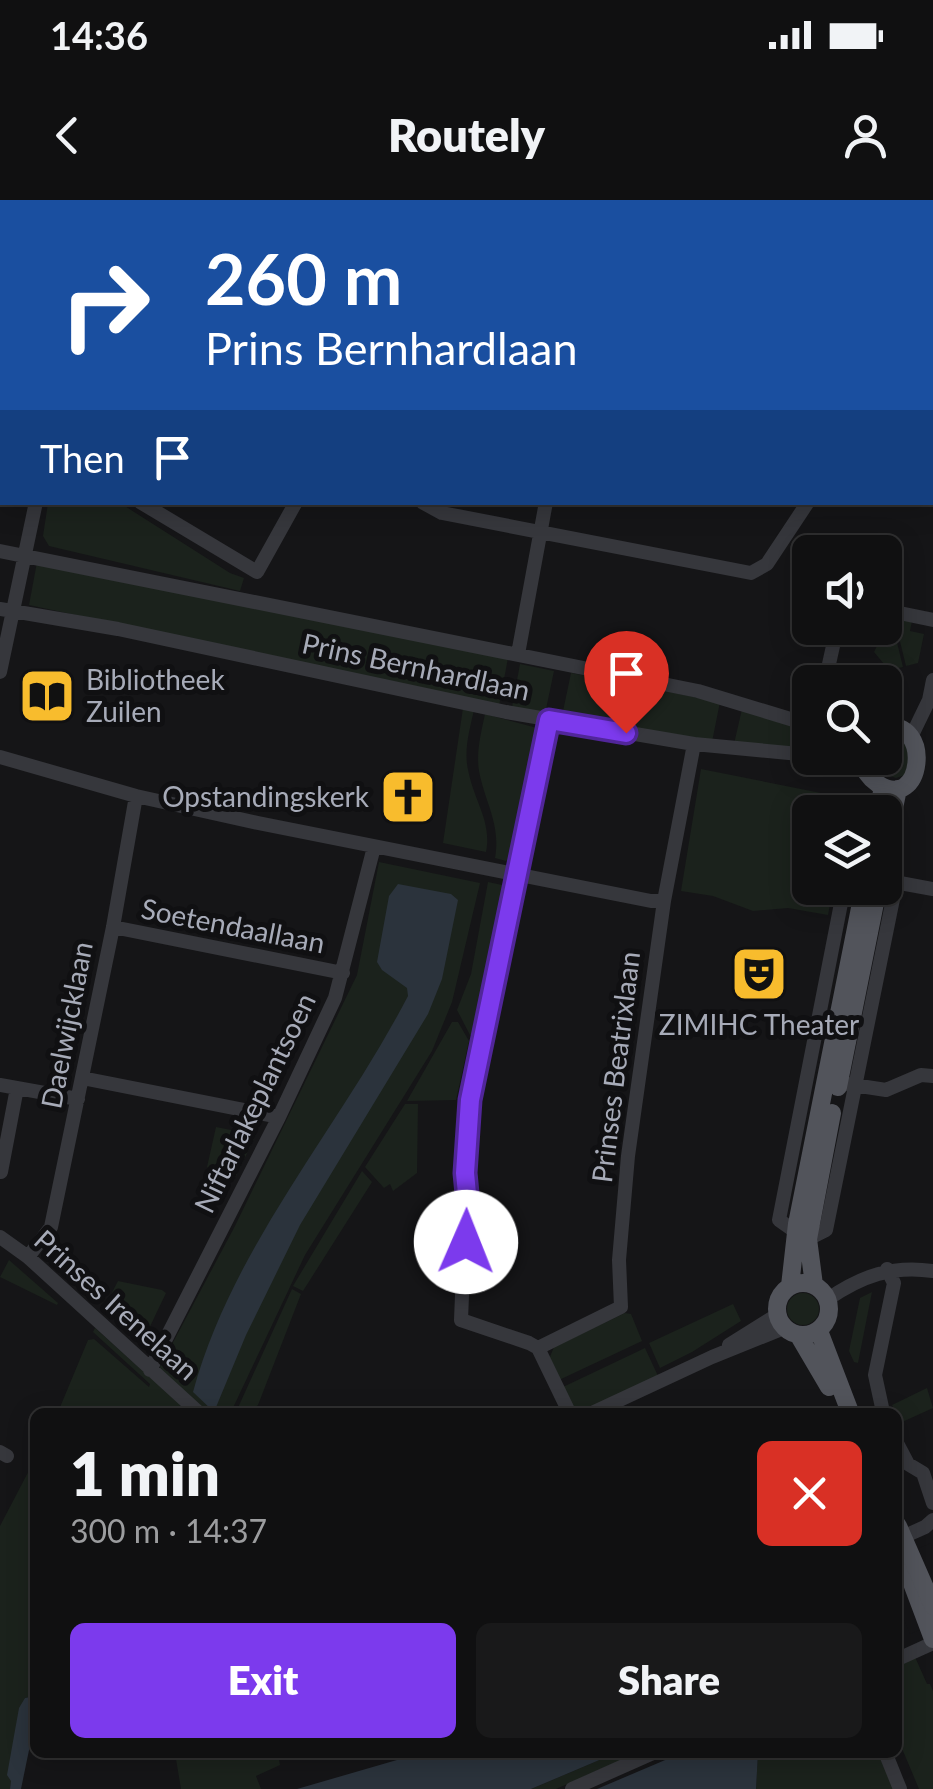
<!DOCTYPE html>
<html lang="en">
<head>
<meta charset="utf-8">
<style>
  :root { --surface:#101011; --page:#19191a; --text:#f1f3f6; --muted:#9c9d9f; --line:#303031; --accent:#7c3aed }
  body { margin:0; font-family:Lato,sans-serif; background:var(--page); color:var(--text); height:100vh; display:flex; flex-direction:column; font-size:38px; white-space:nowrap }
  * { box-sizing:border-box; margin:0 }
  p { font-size:32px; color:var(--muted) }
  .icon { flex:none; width:55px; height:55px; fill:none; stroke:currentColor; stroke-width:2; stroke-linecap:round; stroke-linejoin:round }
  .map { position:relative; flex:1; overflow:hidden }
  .sheet { position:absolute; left:30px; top:1208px; width:872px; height:350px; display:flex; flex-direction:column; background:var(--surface); border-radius:15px; box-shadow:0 5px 25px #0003,0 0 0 2px var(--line) }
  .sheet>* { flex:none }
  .banner { position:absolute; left:0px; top:0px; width:935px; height:305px; box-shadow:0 5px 25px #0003,0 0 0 2px var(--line); background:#1a4fa0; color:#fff; overflow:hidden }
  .controls { position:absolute; left:792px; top:335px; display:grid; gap:20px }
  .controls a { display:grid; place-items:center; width:110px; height:110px; border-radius:15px; background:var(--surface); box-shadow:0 5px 25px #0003,0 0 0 2px var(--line); font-size:50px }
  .pin { position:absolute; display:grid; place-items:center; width:85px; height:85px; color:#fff; margin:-102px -42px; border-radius:50% 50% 50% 0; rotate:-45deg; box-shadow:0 0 10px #0007 }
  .pin .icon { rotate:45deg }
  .me { position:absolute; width:110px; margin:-55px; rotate:1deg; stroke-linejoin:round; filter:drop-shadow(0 0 8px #0008) }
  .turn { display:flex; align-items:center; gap:35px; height:210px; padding:0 40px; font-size:45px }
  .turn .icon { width:130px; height:130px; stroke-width:2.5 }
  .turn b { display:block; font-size:70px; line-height:85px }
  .then { display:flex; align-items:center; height:95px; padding:0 40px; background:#0003; gap:20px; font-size:38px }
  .round { display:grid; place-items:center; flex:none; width:105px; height:105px; border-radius:15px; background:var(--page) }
  .headline { display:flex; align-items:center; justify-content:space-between; height:170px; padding:0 40px }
  h1 { font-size:60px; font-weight:800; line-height:75px }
  .button { display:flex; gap:20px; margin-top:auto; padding:20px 40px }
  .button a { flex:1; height:115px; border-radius:15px; background:var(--accent); color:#fff; font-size:40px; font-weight:800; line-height:115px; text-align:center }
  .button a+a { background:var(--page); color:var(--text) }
  .status { display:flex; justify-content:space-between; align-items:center; height:70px; padding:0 50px; background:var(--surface); direction:ltr }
  .status svg { height:28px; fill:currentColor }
  header { display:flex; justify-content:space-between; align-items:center; height:130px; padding:0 40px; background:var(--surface); font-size:45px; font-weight:800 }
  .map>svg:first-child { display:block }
  .green { fill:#1b221c }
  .water { fill:#2b333c }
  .pier { fill:#151517 }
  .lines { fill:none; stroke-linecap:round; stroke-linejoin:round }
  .minor { stroke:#36373c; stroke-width:14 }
  .major { stroke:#52545b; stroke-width:18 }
  .major-bridge { stroke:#52545b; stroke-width:18 }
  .route-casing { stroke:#51269a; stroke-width:25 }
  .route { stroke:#7c3aed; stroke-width:18 }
  .labels { text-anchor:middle; stroke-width:10; stroke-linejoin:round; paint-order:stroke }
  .street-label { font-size:28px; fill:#a7abb8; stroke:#101012 }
  .poi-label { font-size:28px; fill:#a7abb8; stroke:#101012; text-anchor:start }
</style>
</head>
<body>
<div class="status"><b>14:36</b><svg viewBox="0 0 49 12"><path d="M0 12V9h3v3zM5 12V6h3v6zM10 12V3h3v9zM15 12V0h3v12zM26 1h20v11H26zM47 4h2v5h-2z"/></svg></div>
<header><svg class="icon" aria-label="back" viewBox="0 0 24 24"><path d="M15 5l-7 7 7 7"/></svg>Routely<svg class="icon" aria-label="person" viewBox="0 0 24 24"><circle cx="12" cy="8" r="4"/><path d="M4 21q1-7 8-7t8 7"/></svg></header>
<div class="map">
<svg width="933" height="1589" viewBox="0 0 933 1589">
  <rect width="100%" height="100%" fill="#151517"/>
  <path class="green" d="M48 303H120L230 373 244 378 240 391 49 346 43 336Z
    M37 362 508 458 499 506 29 405Z
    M894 417 912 421 910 431 924 434 918 463 906 466Z
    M891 418 903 467 889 470 874 452Z
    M520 464 554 471 545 514 512 507Z
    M571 473 720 502 712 542 562 516Z
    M463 508 474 510C469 532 463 553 469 574 475 602 492 623 486 652L443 643Z
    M742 509 810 529V552L734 544Z
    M485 514 541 529 516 657 506 661 495 658C501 624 485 603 479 571 476 552 481 533 485 514Z
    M896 536 912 546 905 575 896 578 879 572 872 558H885V538Z
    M701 569 851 599 848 612H810V688H833L828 715 788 708 753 711 713 696 681 691Z
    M379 662 480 683 452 802 432 851 305 1055 231 1212H58L88 1140 94 1139 149 1187 150 1184 93 1132 95 1128 153 1180 235 1026 357 775Z
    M488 682 507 686 478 836 470 835 457 810 471 774Z
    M452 822H458L469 841 456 900 407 901Z
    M405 904H418L417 973 393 991 390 984 384 988 365 967Z
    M216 927 256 935 234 980 207 967Z
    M362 971 372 982 303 1091 293 1086Z
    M9 1060 58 1103 57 1105 0 1077Z
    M118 1081 162 1090 166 1093 144 1139 106 1104Z
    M292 1089 301 1094 258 1205 250 1212H236Z
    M872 1092 858 1163 854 1162 849 1151 860 1098Z
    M787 1109a16 16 0 1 1 32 0a16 16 0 1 1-32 0Z
    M733 1104 741 1121 692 1152 660 1168 649 1143Z
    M625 1113 631 1114 642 1141 559 1180 549 1159 554 1147Z
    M645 1148 658 1176 583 1211 571 1205 563 1187Z
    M927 1188 933 1208 900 1223 892 1205Z
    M35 1259V1496L25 1498 10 1589H0V1326Z
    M915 1457 927 1484H930L933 1491V1589H919L898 1539V1465Z
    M758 1552 878 1553 894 1589H756Z
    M175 1553 286 1552V1553L278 1555 280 1565 256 1576 261 1589H181Z
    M616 1553H637L556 1589H531Z"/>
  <path class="water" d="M398 684 451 694 458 700 442 779 428 814 300 1025 246 1135 214 1212 193 1192C233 1045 339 929 408 796L407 788 382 770 377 762 389 696Z
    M35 1496V1521L21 1589H10L11 1581 7 1575 19 1508 25 1498Z
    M684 1552 758 1553 756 1589H597Z
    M421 1553V1552L616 1553 531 1589H297Z"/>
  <path class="pier" d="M931 1343 933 1424 910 1434 898 1405V1357Z"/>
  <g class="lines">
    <path class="minor" d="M179 0 184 2
      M36 2 38 0
      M330 2 331 0
      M461 2 462 0
      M604 2 605 0
      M721 2 722 0
      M844 2V0
      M0 69 2 64
      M0 87 2 88
      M932 121 933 119
      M0 217 2 219
      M932 273H933
      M140 302 257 372 296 302
      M422 302 442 313 751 373 767 364 808 302
      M0 351 698 491 810 525
      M0 409 118 429 506 512 694 544 810 555
      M885 410 933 420
      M518 454 546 302
      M0 472 36 302
      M825 482 837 428
      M549 520 470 900 461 1120 529 1143 538 1148 569 1212
      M913 533 929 500 933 480
      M0 557 136 596 258 623 651 701H664
      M822 558 863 568
      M113 727 343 773
      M82 878 279 917
      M847 884 886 890 921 875 933 876
      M0 885 78 899
      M1 972 17 888
      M796 1032 779 1020 844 688
      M0 1037 28 1057 198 1212
      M808 1039 826 1030 895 689 900 683 933 689
      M28 1057 51 1027 113 727 136 596
      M828 1099C862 1076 892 1065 933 1071
      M729 1145 777 1115
      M538 1148 621 1107 619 1060 628 956 664 701 694 544
      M150 1170 279 917 335 798 374 647
      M594 1212 712 1157 784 1128
      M883 1212 875 1175 894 1083 887 1069
      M898 1245 908 1264 923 1273 933 1303
      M0 1252 7 1256
      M898 1339 925 1327 933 1320
      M898 1459 933 1443
      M885 1552 900 1589
      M572 1589 655 1552"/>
    <path class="major" d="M861 558C863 569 868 577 878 584 923 614 933 518 885 528
      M878 612 883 587
      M885 651 898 589
      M838 887 878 688
      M777 1109a26 26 0 1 1 52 0a26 26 0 1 1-52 0Z
      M814 1085 808 1039 832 913
      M790 1086 797 1024 864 688
      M819 1131 850 1212
      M799 1136 829 1187
      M898 1346 933 1439"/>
    <path class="major-bridge" d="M898 1326 933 1406"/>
  </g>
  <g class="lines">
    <g class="route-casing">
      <path id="route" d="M466 1042 468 1004 465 973 470 900 549 520 626 533"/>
    </g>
    <use href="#route" class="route"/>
  </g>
  <defs>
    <g id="library-square" transform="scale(2.875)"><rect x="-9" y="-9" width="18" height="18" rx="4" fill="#f8bc2d" stroke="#101012"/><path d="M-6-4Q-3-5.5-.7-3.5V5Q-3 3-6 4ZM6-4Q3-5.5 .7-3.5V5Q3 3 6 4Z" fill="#111"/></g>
    <g id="church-square" transform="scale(2.875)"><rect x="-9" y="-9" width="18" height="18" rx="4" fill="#f8bc2d" stroke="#101012"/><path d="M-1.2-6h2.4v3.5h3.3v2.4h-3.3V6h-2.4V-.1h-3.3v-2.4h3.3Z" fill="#111"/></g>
    <g id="theatre-square" transform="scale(2.875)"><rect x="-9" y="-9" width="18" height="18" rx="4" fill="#f8bc2d" stroke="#101012"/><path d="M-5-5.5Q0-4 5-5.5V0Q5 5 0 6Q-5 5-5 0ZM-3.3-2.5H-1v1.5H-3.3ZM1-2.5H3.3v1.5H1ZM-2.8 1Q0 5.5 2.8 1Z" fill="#111"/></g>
  </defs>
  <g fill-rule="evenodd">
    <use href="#library-square" x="47" y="496"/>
    <use href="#church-square" x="408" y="597"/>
    <use href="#theatre-square" x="759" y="774"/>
  </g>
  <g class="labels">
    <g class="street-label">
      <text transform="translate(416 467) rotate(12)" y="10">Prins Bernhardlaan</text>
      <text transform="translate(233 726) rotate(11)" y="10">Soetendaallaan</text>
      <text transform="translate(67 825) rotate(-79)" y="10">Daelwijcklaan</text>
      <text transform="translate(616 867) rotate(-83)" y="10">Prinses Beatrixlaan</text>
      <text transform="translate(255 903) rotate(-64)" y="10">Niftarlakeplantsoen</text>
      <text transform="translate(116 1105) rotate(42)" y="10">Prinses Irenelaan</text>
    </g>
    <g class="poi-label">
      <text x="86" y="490">Bibliotheek<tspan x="86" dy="32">Zuilen</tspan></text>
      <text x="369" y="607" text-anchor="end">Opstandingskerk</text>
      <text x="759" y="835" text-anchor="middle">ZIMIHC Theater</text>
    </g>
  </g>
</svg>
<div class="controls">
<a><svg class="icon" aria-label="sound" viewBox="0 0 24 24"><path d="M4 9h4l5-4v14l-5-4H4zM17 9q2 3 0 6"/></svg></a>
<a><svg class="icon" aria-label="search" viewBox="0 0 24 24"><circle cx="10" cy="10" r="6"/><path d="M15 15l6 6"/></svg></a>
<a><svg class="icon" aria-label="layers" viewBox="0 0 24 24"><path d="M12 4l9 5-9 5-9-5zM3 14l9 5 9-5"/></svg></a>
</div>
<div class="pin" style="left:626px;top:533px;background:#d93025"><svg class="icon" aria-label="arrive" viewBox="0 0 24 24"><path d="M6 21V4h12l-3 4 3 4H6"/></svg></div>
<svg class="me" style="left:466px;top:1042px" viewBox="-20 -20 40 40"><circle r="19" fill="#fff"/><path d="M0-13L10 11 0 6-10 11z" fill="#7c3aed"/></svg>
<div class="banner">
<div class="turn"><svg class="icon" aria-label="right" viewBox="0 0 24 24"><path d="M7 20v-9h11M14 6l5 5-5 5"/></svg><div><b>260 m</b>Prins Bernhardlaan</div></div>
<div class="then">Then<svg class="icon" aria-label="arrive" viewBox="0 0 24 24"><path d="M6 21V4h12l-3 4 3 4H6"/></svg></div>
</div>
<section class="sheet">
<div class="headline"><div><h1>1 min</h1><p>300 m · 14:37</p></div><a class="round" style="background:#d93025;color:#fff"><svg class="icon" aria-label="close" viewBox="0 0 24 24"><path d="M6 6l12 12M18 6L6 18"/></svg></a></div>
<div class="button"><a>Exit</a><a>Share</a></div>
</section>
</div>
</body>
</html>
